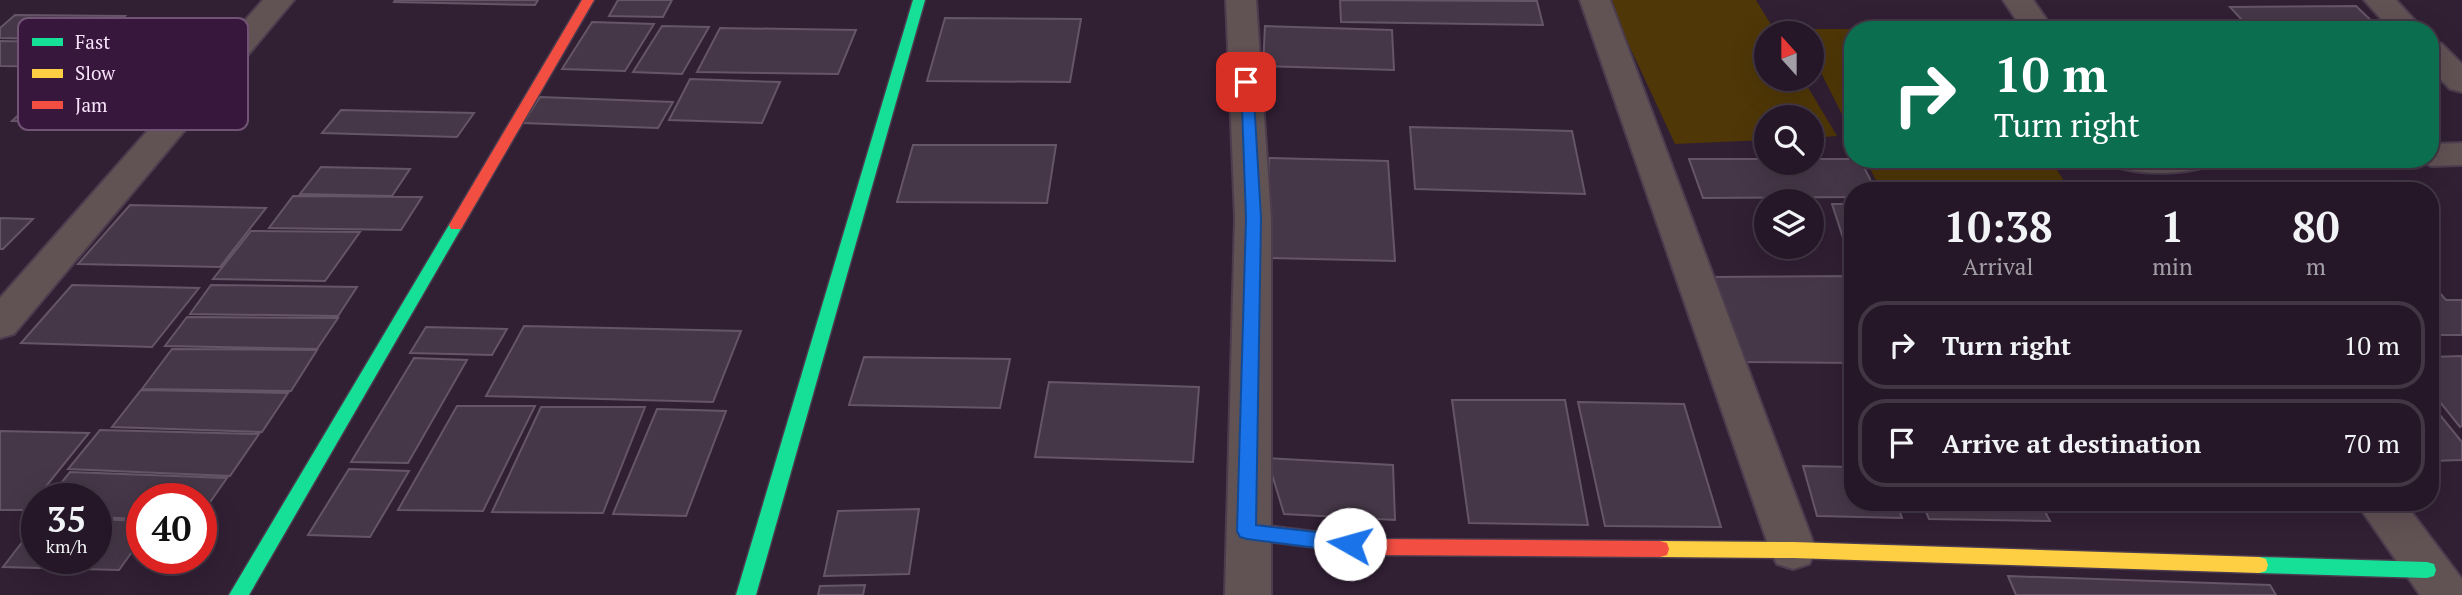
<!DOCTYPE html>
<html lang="en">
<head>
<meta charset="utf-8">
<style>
  :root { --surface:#251727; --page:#2d202f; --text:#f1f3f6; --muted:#a39fa7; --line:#423644 }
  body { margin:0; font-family:"PT Serif",serif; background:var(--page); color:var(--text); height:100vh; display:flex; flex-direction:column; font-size:26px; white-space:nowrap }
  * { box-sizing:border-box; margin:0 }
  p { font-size:23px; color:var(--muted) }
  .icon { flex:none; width:38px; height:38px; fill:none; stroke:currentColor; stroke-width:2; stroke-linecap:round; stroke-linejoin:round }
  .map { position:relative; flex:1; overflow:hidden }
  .sheet { position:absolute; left:1844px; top:182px; width:595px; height:329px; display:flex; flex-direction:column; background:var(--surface); border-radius:28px; box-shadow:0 7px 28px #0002,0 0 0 2px var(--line) }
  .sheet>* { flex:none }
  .guide { position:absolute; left:1844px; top:21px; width:595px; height:147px; border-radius:28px; box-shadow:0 7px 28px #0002,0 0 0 2px var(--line); background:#0b6e4f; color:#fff; overflow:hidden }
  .needle { width:46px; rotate:339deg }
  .tools { position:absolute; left:1754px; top:21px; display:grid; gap:14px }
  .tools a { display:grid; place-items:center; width:70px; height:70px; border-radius:50%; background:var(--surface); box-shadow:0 7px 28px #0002,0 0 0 2px var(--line); font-size:35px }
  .speed { position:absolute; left:21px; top:483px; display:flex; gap:14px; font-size:35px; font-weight:700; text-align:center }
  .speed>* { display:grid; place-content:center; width:91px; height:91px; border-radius:50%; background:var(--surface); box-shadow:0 7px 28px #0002,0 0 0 2px var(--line); line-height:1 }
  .speed small { font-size:18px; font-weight:400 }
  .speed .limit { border:10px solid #d22; background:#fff; color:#111 }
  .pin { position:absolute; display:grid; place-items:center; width:60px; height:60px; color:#fff; margin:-30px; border-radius:14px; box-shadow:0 4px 10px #0006 }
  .me { position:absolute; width:77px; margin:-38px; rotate:277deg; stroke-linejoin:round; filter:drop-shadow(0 0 5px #0008) }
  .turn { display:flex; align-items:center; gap:24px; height:147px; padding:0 35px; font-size:32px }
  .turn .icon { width:91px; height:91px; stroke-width:2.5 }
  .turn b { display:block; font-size:49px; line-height:60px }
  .eta { display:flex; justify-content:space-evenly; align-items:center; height:119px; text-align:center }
  .eta b { font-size:42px; font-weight:800; line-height:49px }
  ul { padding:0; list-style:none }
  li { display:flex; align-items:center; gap:21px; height:88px; margin:0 14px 10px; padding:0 21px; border:4px solid var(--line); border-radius:28px }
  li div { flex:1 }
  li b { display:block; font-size:26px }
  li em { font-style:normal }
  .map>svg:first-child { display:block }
  .green { fill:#4f3707 }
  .building { fill:#463748; stroke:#655567; stroke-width:2 }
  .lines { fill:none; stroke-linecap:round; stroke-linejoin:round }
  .street-casing { stroke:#4b3c4e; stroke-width:4 }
  .fast-casing { stroke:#4b3c4e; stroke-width:3 }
  .slow-casing { stroke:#4b3c4e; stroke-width:3 }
  .jam-casing { stroke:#4b3c4e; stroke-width:3 }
  .street { fill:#615254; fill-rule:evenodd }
  .fast { fill:#16e098; fill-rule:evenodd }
  .slow { fill:#ffcf43; fill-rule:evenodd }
  .jam { fill:#f24e42; fill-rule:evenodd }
  .route { fill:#1a73e8; stroke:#114b97; stroke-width:2 }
  .key { fill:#37173c; stroke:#715475; stroke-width:2 }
  .key-label { font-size:19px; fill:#f7e3fa }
</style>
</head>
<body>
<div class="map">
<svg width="2462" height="595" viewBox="0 0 2462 595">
  <rect width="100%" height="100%" fill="#311f34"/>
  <path class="green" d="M1608 0H1756L1776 33H1766V79H1803L1837 136 1811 138V117H1766V140L1675 144Z
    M1799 29H1964L1965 30H1853V136L1811 53V33H1801Z
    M1865 159H2050L2068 187 2041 191 1880 188Z"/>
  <path class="building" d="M395 0H538L535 5 394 2Z
    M618 0H672L663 17 609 16Z
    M1340 0 1537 1 1543 25 1341 22Z
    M2356 6 2381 30H2251L2230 7Z
    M15 15 125 16 101 40 0 38V28Z
    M945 18 1081 19 1070 82 927 81Z
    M592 22 654 24 625 71 562 69Z
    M662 26 709 27 682 74 633 72Z
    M1265 26 1392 30 1394 70 1263 66Z
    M720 28 856 30 838 74 697 72Z
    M0 41 97 43 71 67 0 66Z
    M690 79 780 82 762 123 669 120Z
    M40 95 158 97 134 123 12 121Z
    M540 97 673 102 658 128 523 123Z
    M341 110 474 113 457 137 322 133Z
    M1410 127 1572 131 1585 194 1415 189Z
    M913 145H1056L1047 203 897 202Z
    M1269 158 1388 161 1395 261 1266 258Z
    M1689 159H1766V163H1811V159H1860L1876 191H1853V197L1703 198Z
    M321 167 410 169 392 196 300 194Z
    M293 196 422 197 401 230 269 228Z
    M1832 204H1853V248L1846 247Z
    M130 205 266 208 220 267 78 264Z
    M0 218 33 219 3 249H0Z
    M251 231 360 232 325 281 213 279Z
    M1853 276V363L1740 362 1713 277Z
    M2431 283 2446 300H2462V335H2431Z
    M72 285 199 288 152 347 21 343Z
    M211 285 357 287 338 316 190 314Z
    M187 317 338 318 317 349 165 346Z
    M524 326 741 331 713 402 486 396Z
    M426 327 507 329 492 355 410 353Z
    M172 349 317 350 291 391 142 389Z
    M2462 356V426L2460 427 2431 391V357Z
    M864 357 1010 359 1000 408 849 405Z
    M414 358 467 360 408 463 351 462Z
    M1049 382 1199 387 1193 462 1035 457Z
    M141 390 288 393 262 432 112 427Z
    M1452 400H1565L1588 525 1469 523Z
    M1578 402 1684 404 1721 527 1605 526Z
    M2431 404 2462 442V460L2431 461Z
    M457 406H535L483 511 398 510Z
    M541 407H645L603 513 492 512Z
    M657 409 726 411 686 516 613 514Z
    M100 430 259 434 230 476 68 469Z
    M0 431 89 433 27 510H0Z
    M1267 458 1393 465 1395 520 1284 514Z
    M1803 466 1853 467V502H1896L1902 518 1817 516Z
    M349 469 409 471 370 537 308 535Z
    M70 472 227 478 201 515V499H142V519L96 517V499H48Z
    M1922 502H2040L2050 521 1929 519Z
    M919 509 909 574 824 576 838 511Z
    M96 519 142 521V538L119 570 3 567 37 523V558H96Z
    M2008 576 2270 585 2276 595H2016Z
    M865 585 863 595H818L820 586Z"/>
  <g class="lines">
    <g class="street-casing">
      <path id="street" d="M263 0H294L14 334 0 338V298Z
        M1226 0H1256L1271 218V595H1225L1235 218Z
        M1580 0H1610L1816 550 1809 564 1793 569 1777 564 1770 550Z
        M2003 0H2033L2054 30H2023Z
        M2364 0H2396L2424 30H2391Z
        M2431 41 2442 44 2462 64V92L2450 89 2431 69Z
        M2462 143V165L2431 166 2416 159H2431V144Z
        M2116 159H2210L2205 167C2181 174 2145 175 2121 168Z
        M2356 502H2404L2462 579V595H2420Z"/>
    </g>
    <g class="fast-casing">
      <path id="fast" d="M913 0H925L756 595H736Z
        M456 220 463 225 249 595H229L449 225Z
        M2259 557 2427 562 2434 564 2436 570 2434 576 2427 578 2259 573 2252 571 2250 565 2252 559Z"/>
    </g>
    <g class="slow-casing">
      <path id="slow" d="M1660 541 1793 542 2259 557 2266 559 2268 565 2266 571 2259 573 1793 558 1660 557 1653 555 1651 549 1653 543Z"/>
    </g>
    <g class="jam-casing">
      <path id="jam" d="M582 0H594L461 229H451L449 225Z
        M1247 523 1375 539 1660 541 1667 543 1669 549 1667 555 1660 557 1375 555 1247 539 1240 536 1238 531 1240 526Z"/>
    </g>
    <use href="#street" class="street"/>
    <use href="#fast" class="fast"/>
    <use href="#slow" class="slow"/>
    <use href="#jam" class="jam"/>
  </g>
  <path class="route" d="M1241 79 1253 82 1261 218 1256 525 1350 536 1356 538 1359 544 1356 549 1350 552 1247 539 1240 537 1237 531 1246 218Z"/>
  <rect x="18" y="18" width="230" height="112" rx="10" class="key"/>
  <rect x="32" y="38" width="31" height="8" fill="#16e098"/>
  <rect x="32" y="69" width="31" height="9" fill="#ffcf43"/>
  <rect x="32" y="101" width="31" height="8" fill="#f24e42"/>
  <g class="key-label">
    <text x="75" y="49">Fast</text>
    <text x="75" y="80">Slow</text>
    <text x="75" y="112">Jam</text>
  </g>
</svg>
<div class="tools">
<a><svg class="needle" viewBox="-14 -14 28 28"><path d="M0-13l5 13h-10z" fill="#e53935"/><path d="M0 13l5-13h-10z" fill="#a39fa7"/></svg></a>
<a><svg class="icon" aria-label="search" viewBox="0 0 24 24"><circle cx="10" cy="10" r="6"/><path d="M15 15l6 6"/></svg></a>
<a><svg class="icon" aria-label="layers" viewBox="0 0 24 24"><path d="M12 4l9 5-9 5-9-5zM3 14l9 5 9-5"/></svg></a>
</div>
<div class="speed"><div>35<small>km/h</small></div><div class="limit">40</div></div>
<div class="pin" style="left:1246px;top:82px;background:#d93025"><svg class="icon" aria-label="arrive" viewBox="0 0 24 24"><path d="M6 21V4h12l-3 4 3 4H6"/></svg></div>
<svg class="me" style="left:1350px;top:544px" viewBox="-20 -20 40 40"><circle r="19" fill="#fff"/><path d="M0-13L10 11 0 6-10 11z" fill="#1a73e8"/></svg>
<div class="guide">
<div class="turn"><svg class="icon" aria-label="right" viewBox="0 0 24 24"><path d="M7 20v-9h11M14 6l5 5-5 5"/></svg><div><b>10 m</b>Turn right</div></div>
</div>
<section class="sheet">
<div class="eta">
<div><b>10:38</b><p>Arrival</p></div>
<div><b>1</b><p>min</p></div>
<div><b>80</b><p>m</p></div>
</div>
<ul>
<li><svg class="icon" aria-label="right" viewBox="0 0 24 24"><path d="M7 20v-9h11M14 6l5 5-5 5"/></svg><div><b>Turn right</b></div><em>10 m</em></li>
<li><svg class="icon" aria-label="arrive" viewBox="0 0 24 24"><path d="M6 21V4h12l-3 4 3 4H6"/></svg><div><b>Arrive at destination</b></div><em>70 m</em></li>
</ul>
</section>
</div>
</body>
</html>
